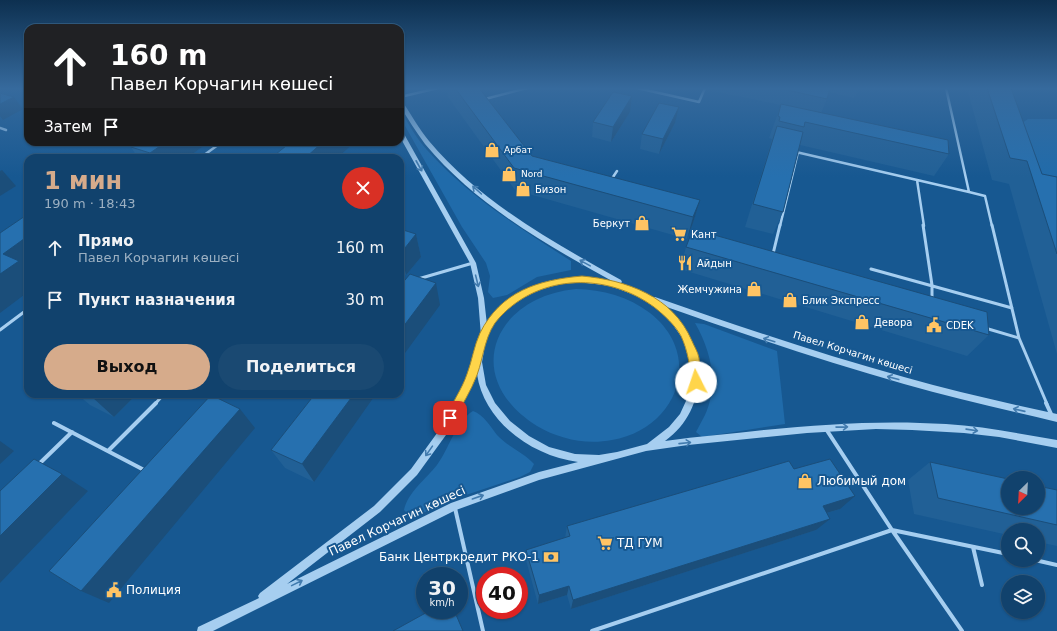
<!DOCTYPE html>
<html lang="ru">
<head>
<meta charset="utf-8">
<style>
  :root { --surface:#11426d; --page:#1a4972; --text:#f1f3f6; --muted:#9cb0c2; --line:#305b80; --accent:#d6ab8b }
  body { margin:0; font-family:"DejaVu Sans",sans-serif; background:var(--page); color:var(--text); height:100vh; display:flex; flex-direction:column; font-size:15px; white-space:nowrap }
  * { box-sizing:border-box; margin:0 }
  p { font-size:13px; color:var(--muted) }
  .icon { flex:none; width:22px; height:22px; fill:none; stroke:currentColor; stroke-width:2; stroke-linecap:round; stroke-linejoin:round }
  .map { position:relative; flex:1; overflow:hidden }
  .sheet { position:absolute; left:24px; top:154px; width:380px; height:244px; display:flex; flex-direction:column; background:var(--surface); border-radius:12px; box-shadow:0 1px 3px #0004,0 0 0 1px var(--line) }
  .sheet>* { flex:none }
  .guide { position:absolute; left:24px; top:24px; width:380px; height:122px; border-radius:12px; box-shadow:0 1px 3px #0004,0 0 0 1px var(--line); background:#202124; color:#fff; overflow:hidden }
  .needle { width:26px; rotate:204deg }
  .controls { position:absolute; left:1001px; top:471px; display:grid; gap:8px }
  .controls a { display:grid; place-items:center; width:44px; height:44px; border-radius:50%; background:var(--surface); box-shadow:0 1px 3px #0004,0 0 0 1px var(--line); font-size:20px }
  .speed { position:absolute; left:416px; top:567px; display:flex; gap:8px; font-size:20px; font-weight:700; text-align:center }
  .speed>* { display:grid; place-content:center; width:52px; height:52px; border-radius:50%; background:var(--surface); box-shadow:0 1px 3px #0004,0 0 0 1px var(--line); line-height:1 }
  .speed small { font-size:10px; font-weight:400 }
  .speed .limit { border:6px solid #d22; background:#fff; color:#111 }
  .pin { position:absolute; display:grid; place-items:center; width:34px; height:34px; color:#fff; margin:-17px; border-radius:8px; box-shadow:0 2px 6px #0006 }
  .me { position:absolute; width:44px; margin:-22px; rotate:356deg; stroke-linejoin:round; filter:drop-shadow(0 0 3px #0008) }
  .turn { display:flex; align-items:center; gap:14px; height:84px; padding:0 20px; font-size:18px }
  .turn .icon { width:52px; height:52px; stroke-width:2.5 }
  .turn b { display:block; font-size:28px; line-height:34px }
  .then { display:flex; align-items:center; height:38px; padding:0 20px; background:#0003; gap:8px; font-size:15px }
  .round { display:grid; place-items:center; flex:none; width:42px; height:42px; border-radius:21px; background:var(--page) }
  .head { display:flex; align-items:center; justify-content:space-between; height:68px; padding:0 20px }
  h1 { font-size:24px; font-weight:700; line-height:30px; color:var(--accent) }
  .action { display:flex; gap:8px; margin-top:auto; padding:8px 20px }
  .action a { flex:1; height:46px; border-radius:24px; background:var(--accent); color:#111; font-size:16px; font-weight:700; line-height:46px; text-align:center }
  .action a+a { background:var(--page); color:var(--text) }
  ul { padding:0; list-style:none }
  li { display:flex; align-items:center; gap:12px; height:52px; padding:0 20px }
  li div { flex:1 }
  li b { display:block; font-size:15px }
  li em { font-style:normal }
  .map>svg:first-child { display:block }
  .green { fill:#206baa }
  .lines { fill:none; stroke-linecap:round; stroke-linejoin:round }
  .service-far2 { stroke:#a6cef0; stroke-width:2.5 }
  .service-far1 { stroke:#a6cef0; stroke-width:3 }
  .service { stroke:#a6cef0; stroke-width:4 }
  .tertiary { fill:#a6cef0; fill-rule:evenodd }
  .wall { fill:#216096 }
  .shaded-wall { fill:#1b4e7a }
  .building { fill:#2670af; stroke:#1b4e7a }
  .oneway { stroke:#427bae }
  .route { fill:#ffd54a; stroke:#a68a30 }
  .labels { text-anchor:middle; stroke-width:4; stroke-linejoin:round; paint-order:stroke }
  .far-poi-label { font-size:9px; fill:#fff; stroke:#175891; text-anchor:start }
  .poi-label { font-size:10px; fill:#fff; stroke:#175891; text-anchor:start }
  .street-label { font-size:10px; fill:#fff; stroke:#175891 }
  .near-poi-label { font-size:12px; fill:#fff; stroke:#175891; text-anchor:start }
  .near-street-label { font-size:12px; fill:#fff; stroke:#175891 }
</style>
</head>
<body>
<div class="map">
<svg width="1057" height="631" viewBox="0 0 1057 631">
  <rect width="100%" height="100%" fill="#175891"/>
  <path class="green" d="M400 109C408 123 416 138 427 150 468 196 520 228 571 261V270L537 277 507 295 493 298 488 292 490 276 486 263 462 227 400 117Z
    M1028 119H1057V206L1019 125Z
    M576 289C603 290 628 296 650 313 705 356 677 429 612 440 586 445 559 439 537 426 460 378 493 297 576 289Z
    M695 323 704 324 777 351 785 424 702 437 696 432C699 426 702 421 705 415 719 384 711 351 695 323Z
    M473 411C484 415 490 426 497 435 508 447 523 452 534 464L530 472 520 477 457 498 416 516 409 515 404 510C408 492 426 479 437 465 449 449 456 421 473 411Z"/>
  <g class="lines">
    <path class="service-far2" d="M637 88 699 102 705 88
      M946 88 969 192 985 196 992 226
      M400 97 438 88
      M485 99 527 88
      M0 128 6 130
      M796 152 969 192
      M200 158 222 142
      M611 180 617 171
      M917 180 924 226
      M780 226 798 152"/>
    <path class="service-far1" d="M923 225 932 285V299
      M992 225 1019 338 1047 404
      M773 254 780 225
      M871 269 1012 308
      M418 279 473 263
      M400 282 405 283 400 289
      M985 328 1019 338
      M0 330 28 309
      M155 404 164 394"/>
    <path class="service" d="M1046 403 1052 416
      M54 423 146 471
      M826 429 892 530 962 631
      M108 451 156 403
      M39 464 72 432
      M455 508 483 631
      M973 547 982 585
      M1035 560 1057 565
      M592 631 892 530 1008 554"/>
    <path class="tertiary" d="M400 101H402C411 114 419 129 429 141 480 202 553 242 621 280L622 282 620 284 645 293 651 297H655C738 326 820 354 904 377 954 391 1006 403 1057 414V422C1006 410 954 398 904 384 822 361 741 333 661 305 707 337 713 407 665 441 698 436 731 434 764 430 827 424 883 420 946 424 983 426 1020 434 1057 440V448L999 437 964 433 912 430 876 429 807 433 688 445 646 451 539 480 456 510 213 631H197L198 627 259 598 258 596 260 593 374 506 411 469 440 429 468 376 476 356 479 339 481 336 478 298 470 263 400 137V130L403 132 476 263 484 298 487 325C505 291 542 279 578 277 589 277 601 280 612 281 545 244 475 204 425 144 416 132 408 119 400 106ZM579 282 611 286 640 297 666 315 683 339 691 368V385L686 401 680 414 669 427 647 444 617 452 599 455 575 454 549 447 529 436 510 421 495 403 486 385 482 362 486 339 497 318 521 297 548 285ZM477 374C484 422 532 456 578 462L539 472 451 503 287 584 380 512 417 475 446 435Z"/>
  </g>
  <path class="wall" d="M447 88H479L532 156 700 200 693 223 687 239 515 190 448 97Z
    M718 88H859L854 98 829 92 827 99 821 113 949 154 934 176 800 145 783 212 773 234 745 227 771 143 772 139 769 138 781 105 717 92Z
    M967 88H1011L1042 174 1057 177V354L1009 184 992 180Z
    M632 96 630 112 611 142 592 137 593 122Z
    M675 123 659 154 640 149 642 134Z
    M138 142H209L187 158H138L131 147Z
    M400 229 416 234 421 257 406 275 400 273Z
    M686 247 989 335 967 356 680 269Z
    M77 394H137L114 417 90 405Z
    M315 394 314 482 285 468 271 450Z
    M930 462 1057 490V546L1038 542V530H1008V535L914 514 908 480Z
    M794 469 840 509 827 513 816 530 571 609 567 595 538 604 526 560V550L565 538 567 526Z"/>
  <path class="shaded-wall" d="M632 96 630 112 611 142 613 127Z
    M14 97 23 109 3 120 0 116V104Z
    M679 107 675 123 659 154 663 139Z
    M166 142H209L187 158H153L150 153Z
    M323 142H355L337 158H305Z
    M2 170 16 186 0 196V171Z
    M700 200 693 223 687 239 693 217Z
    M416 234 421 257 406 275 401 253Z
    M28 236V292L0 313V274L3 254Z
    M436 283 440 305 400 360V331Z
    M95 394H137L114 417 92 397Z
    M354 394H376L314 482 302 464Z
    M240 409 255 428 109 603 81 591Z
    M0 441 14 451 0 464Z
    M62 474 88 491 0 583V536Z
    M855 496 840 509 809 518 823 506Z
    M830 519 816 530 571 609 573 600Z
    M569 586 567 595 538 604 539 595Z"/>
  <path class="building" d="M455 88H479L532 156 700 200 693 217 514 168Z
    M778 88H830L827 99Z
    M987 88H1011L1042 174 1057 177V254L1027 161 1010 158Z
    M613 92 632 96 613 127 593 122Z
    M0 93 14 97 0 104Z
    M659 103 679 107 663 139 642 134Z
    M781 104 948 140 949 154 805 122 804 127 779 121 780 117 778 116Z
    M777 126 803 132 783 212 753 204Z
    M138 142H166L150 153 131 147Z
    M291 142H323L305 158H271Z
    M28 214V236L3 254 19 261 0 274V233Z
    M400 229 416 234 401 253H400Z
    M693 229 987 312 989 335 686 247Z
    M410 274 436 283 400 331V286Z
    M85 394H95L92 397Z
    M315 394H354L302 464 271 450Z
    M211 395 240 409 81 591 49 571Z
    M34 459 62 474 0 536V491Z
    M830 459 855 496 823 506 830 519 573 600 569 586 539 595 526 550 570 536 567 526 789 461 794 469Z
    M930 462 1008 479V508H1038V486L1057 490V525L938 498Z
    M431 610H454L463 631H393Z"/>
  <defs><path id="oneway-shaft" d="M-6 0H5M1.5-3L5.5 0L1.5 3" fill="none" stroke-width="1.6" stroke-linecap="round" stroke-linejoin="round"/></defs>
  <g class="oneway">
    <use href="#oneway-shaft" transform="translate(419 166) rotate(61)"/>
    <use href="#oneway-shaft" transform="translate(477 190) rotate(-138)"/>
    <use href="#oneway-shaft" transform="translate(585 263) rotate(-151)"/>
    <use href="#oneway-shaft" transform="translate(477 281) rotate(76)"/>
    <use href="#oneway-shaft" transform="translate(769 340) rotate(-163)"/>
    <use href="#oneway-shaft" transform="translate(893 378) rotate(-165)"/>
    <use href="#oneway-shaft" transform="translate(1019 410) rotate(-167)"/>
    <use href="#oneway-shaft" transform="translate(842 427) rotate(-1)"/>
    <use href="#oneway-shaft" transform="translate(972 430) rotate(8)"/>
    <use href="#oneway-shaft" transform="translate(685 443) rotate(-6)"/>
    <use href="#oneway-shaft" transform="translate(429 451) rotate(125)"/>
    <use href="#oneway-shaft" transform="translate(478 497) rotate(-19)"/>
    <use href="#oneway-shaft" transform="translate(297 583) rotate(-26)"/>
  </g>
  <linearGradient id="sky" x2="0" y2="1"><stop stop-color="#0d3050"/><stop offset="0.5" stop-color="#366a9d"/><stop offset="1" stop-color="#366a9d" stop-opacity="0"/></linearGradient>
  <rect width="1057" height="177" fill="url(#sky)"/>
  <path class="route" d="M582 276C626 280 673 296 692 341 694 346 698 352 699 358 700 366 700 374 701 382L699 385 696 387 692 385 691 382C690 366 688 351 681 336 675 325 664 315 654 307 608 273 541 273 500 317 485 332 484 356 477 375 471 391 461 406 454 421L450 422 446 421 445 418C452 403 462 389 467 374 472 361 474 346 480 333 501 291 538 280 582 276Z"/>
  <defs>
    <g id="shop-bare" transform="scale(1.2)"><path d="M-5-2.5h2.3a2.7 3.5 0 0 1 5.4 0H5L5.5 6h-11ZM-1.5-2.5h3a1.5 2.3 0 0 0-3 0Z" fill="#ffc464" stroke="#175891" stroke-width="2.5" paint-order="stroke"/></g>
    <g id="supermarket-bare" transform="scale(1.2)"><path d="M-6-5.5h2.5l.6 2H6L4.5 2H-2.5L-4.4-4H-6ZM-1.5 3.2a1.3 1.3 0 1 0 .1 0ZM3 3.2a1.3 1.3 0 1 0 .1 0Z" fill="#ffc464" stroke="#175891" stroke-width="2.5" paint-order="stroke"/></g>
    <g id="restaurant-bare" transform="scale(1.2)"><path d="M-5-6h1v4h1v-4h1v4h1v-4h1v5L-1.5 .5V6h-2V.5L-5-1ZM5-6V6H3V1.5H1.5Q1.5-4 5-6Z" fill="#ffc464" stroke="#175891" stroke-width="2.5" paint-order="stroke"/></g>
    <g id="civic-bare" transform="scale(1.2)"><path d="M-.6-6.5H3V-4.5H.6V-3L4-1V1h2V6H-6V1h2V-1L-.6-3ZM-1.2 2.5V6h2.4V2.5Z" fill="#ffc464" stroke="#175891" stroke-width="2.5" paint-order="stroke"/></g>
    <g id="bank-bare" transform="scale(1.2)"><path d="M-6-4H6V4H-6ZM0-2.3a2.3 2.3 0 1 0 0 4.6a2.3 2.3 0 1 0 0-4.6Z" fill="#ffc464" stroke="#175891" stroke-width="2.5" paint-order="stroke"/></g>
  </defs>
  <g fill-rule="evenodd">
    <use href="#shop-bare" x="492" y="150"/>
    <use href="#shop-bare" x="509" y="174"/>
    <use href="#shop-bare" x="523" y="189"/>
    <use href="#shop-bare" x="642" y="223"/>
    <use href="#supermarket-bare" x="679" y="234"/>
    <use href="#restaurant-bare" x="685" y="263"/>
    <use href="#shop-bare" x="754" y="289"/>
    <use href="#shop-bare" x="790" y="300"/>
    <use href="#shop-bare" x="862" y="322"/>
    <use href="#civic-bare" x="934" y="325"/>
    <use href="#shop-bare" x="805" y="481"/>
    <use href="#supermarket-bare" x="605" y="543"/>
    <use href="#bank-bare" x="551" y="557"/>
    <use href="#civic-bare" x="114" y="590"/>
  </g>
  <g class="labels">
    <g class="far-poi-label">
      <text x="504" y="153">Арбат</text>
      <text x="521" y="177">Nord</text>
    </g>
    <g class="poi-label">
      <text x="535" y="193">Бизон</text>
      <text x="630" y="227" text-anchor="end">Беркут</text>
      <text x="691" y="238">Кант</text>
      <text x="697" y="267">Айдын</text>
      <text x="742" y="293" text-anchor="end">Жемчужина</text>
      <text x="802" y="304">Блик Экспресс</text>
      <text x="874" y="326">Девора</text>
      <text x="946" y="329">CDEK</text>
    </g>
    <g class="street-label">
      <text transform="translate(853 352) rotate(17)" y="4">Павел Корчагин көшесі</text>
    </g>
    <g class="near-poi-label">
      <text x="817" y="485">Любимый дом</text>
      <text x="617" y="547">ТД ГУМ</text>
      <text x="539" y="561" text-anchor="end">Банк Центркредит РКО-1</text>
      <text x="126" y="594">Полиция</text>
    </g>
    <g class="near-street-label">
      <text transform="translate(397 521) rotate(-25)" y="4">Павел Корчагин көшесі</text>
    </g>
  </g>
</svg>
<div class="controls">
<a><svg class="needle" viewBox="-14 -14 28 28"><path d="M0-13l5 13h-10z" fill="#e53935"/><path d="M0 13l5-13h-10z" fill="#9cb0c2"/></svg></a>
<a><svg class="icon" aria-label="search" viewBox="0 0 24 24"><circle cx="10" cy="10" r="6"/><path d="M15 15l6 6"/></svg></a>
<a><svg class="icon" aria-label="layers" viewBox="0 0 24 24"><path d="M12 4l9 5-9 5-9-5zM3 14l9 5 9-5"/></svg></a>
</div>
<div class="speed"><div>30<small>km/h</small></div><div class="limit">40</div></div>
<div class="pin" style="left:450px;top:418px;background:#d93025"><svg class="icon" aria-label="arrive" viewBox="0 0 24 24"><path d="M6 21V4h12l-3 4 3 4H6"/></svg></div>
<svg class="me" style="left:696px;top:382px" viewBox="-20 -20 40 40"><circle r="19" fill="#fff"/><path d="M0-13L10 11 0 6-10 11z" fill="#ffd54a"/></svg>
<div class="guide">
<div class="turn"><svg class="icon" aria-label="ahead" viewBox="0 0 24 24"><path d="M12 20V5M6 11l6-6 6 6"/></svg><div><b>160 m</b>Павел Корчагин көшесі</div></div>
<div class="then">Затем<svg class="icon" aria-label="arrive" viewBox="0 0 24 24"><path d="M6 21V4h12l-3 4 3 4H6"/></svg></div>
</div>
<section class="sheet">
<div class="head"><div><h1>1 мин</h1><p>190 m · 18:43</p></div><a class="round" style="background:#d93025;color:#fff"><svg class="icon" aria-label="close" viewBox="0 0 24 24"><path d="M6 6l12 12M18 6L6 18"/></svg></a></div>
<ul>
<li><svg class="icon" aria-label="ahead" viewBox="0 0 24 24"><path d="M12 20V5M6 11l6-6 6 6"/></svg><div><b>Прямо</b><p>Павел Корчагин көшесі</p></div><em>160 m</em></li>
<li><svg class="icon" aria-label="arrive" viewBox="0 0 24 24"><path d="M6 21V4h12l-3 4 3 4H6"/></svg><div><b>Пункт назначения</b></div><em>30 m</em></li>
</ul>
<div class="action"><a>Выход</a><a>Поделиться</a></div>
</section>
</div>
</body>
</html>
